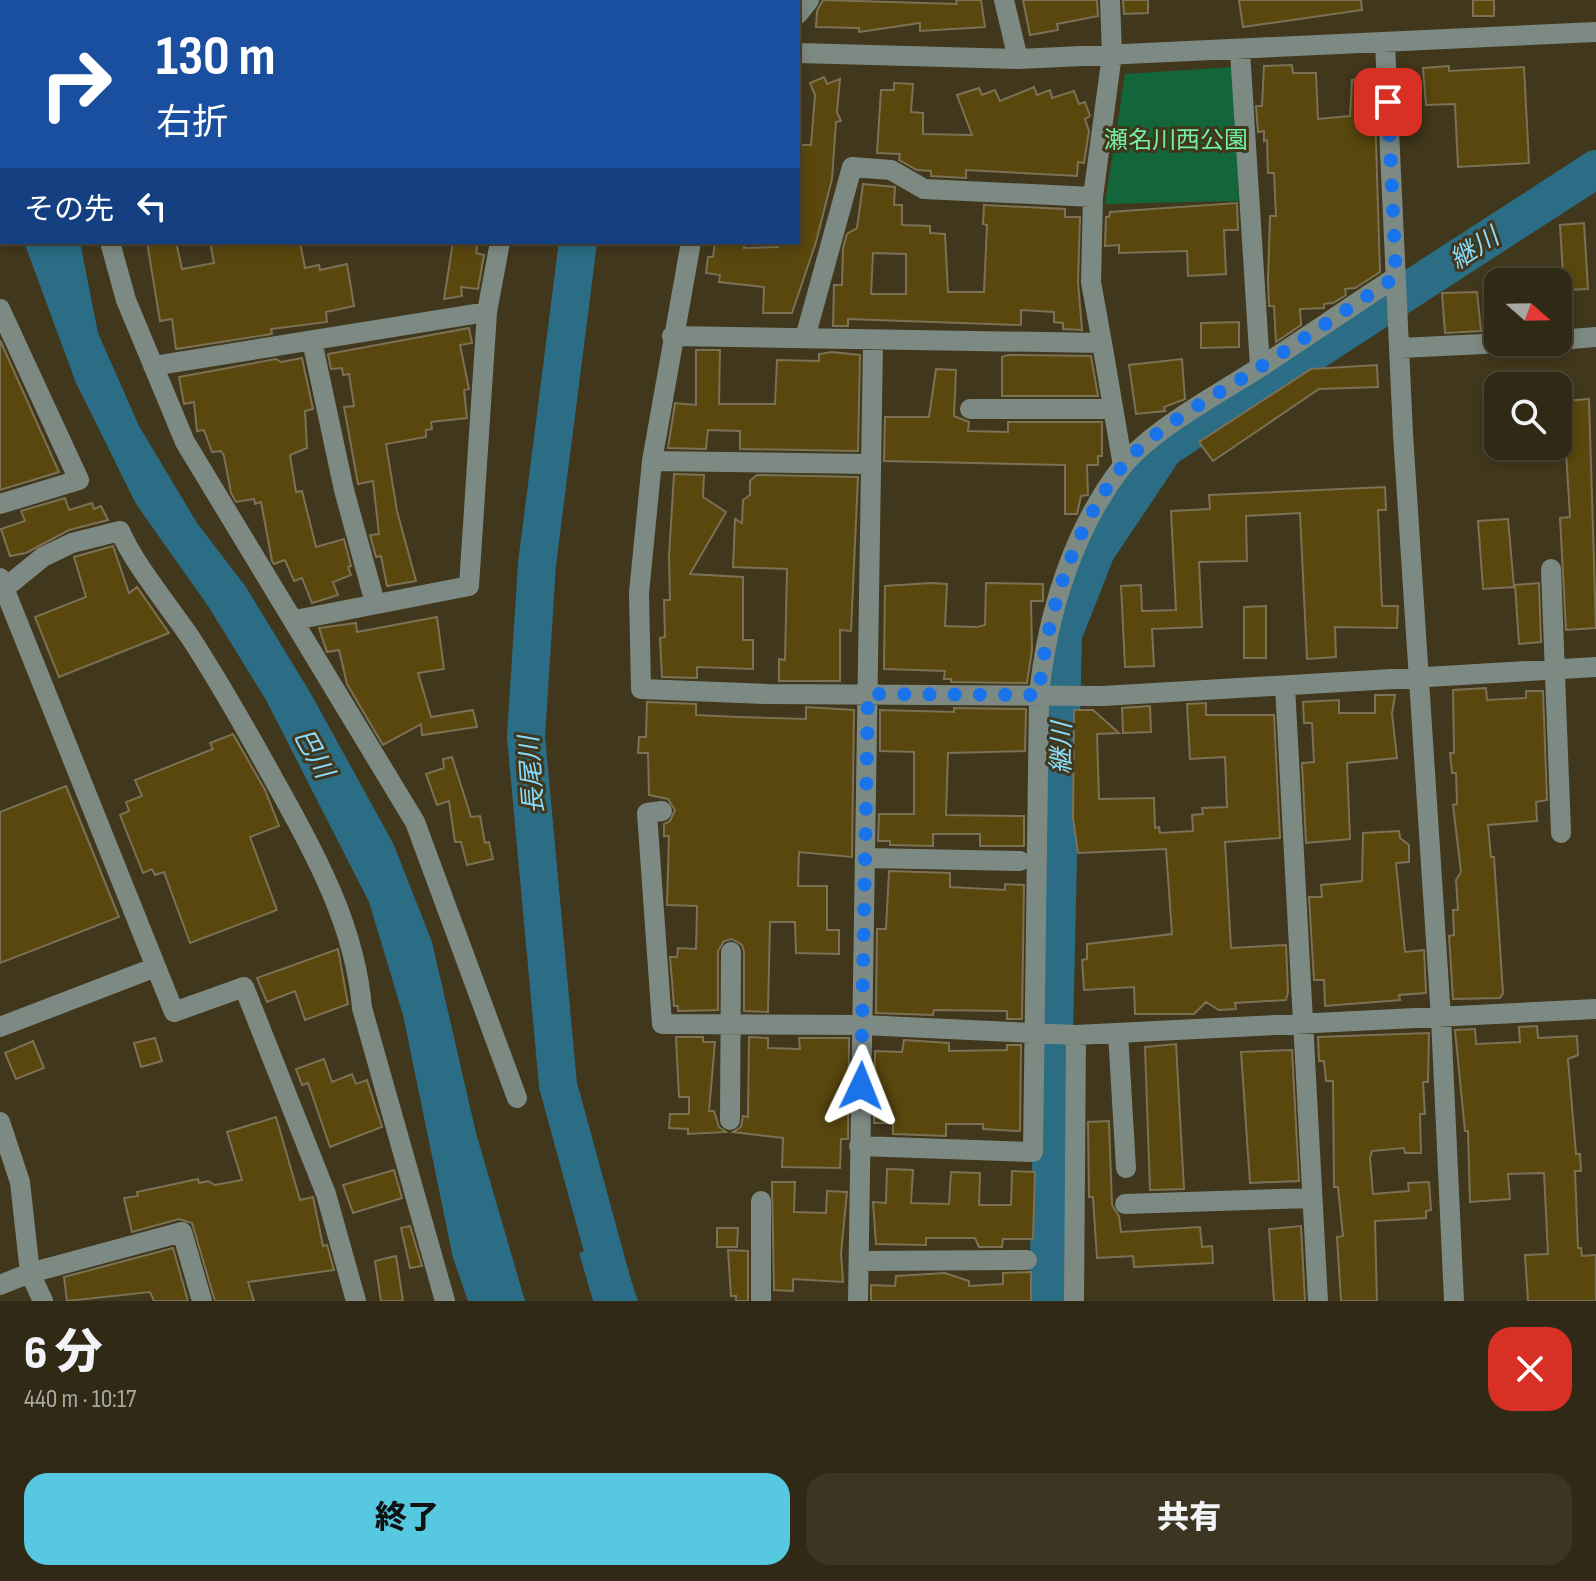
<!DOCTYPE html>
<html lang="ja">
<head>
<meta charset="utf-8">
<style>
  :root { --surface:#302915; --page:#3c3522; --text:#f1f3f6; --muted:#a8a6a0; --line:#4b4534; --accent:#56c9e1 }
  body { margin:0; font-family:"Sofia Sans Condensed","Noto Sans JP",sans-serif; background:var(--page); color:var(--text); height:100vh; display:flex; flex-direction:column; font-size:30px; white-space:nowrap }
  * { box-sizing:border-box; margin:0 }
  p { font-size:26px; color:var(--muted) }
  .icon { flex:none; width:44px; height:44px; fill:none; stroke:currentColor; stroke-width:2; stroke-linecap:round; stroke-linejoin:round }
  .map { position:relative; height:1301px; overflow:hidden }
  .sheet { display:flex; flex-direction:column; background:var(--surface); flex:1 }
  .sheet>* { flex:none }
  .hud { position:absolute; left:0px; top:0px; width:800px; height:244px; box-shadow:0 4px 12px #0003,0 0 0 2px var(--line); background:#1a4fa0; color:#fff; overflow:hidden }
  .needle { width:52px; rotate:110deg }
  .controls { position:absolute; left:1484px; top:268px; display:grid; gap:16px }
  .controls a { display:grid; place-items:center; width:88px; height:88px; border-radius:16px; background:var(--surface); box-shadow:0 4px 12px #0003,0 0 0 2px var(--line); font-size:40px }
  .pin { position:absolute; display:grid; place-items:center; width:68px; height:68px; color:#fff; margin:-34px; border-radius:16px; box-shadow:0 4px 12px #0006 }
  .me { position:absolute; width:88px; margin:-44px; rotate:2deg; stroke-linejoin:round; filter:drop-shadow(0 0 6px #0008) }
  .turn { display:flex; align-items:center; gap:28px; height:168px; padding:0 24px; font-size:36px }
  .turn .icon { width:104px; height:104px; stroke-width:2.5 }
  .turn b { display:block; font-size:56px; line-height:68px }
  .then { display:flex; align-items:center; height:76px; padding:0 24px; background:#0003; gap:16px; font-size:30px }
  .round { display:grid; place-items:center; flex:none; width:84px; height:84px; border-radius:24px; background:var(--page) }
  .overview { display:flex; align-items:center; justify-content:space-between; height:136px; padding:0 24px }
  h1 { font-size:48px; font-weight:800; line-height:60px }
  .action { display:flex; gap:16px; margin-top:auto; padding:16px 24px }
  .action a { flex:1; height:92px; border-radius:24px; background:var(--accent); color:#111; font-size:32px; font-weight:800; line-height:92px; text-align:center }
  .action a+a { background:var(--page); color:var(--text) }
  .map>svg:first-child { display:block }
  .green { fill:#12663a }
  .water { fill:#2b6d84 }
  .lines { fill:none; stroke-linecap:round; stroke-linejoin:round }
  .river { stroke:#2b6d84; stroke-width:38 }
  .building { fill:#59470e; stroke:#7b7155; stroke-width:2; fill-rule:evenodd }
  .minor { stroke:#7d8a83; stroke-width:20 }
  .route { stroke:#1a73e8; stroke-width:14; stroke-dasharray:0 25.2 }
  .labels { text-anchor:middle; stroke-width:6; stroke-linejoin:round; paint-order:stroke }
  .park-label { font-size:24px; fill:#73efa3; stroke:#40371c }
  .water-label { font-size:26px; font-style:italic; fill:#87dbfc; stroke:#40371c }
</style>
</head>
<body>
<div class="map">
<svg width="1596" height="1301" viewBox="0 0 1596 1301">
  <rect width="100%" height="100%" fill="#40371c"/>
  <path class="green" d="M1233 67 1239 201 1105 204 1125 74Z"/>
  <path class="water" d="M0 0H69L2 2V190Z
    M24 242H80L98 333 139 426 197 523 246 587 311 694 393 843 432 942 476 1133 525 1301H468L453 1258 403 1015 369 902 266 700 208 606 136 504 76 383Z
    M617 1239 638 1301H593L579 1253Z"/>
  <g class="lines">
    <path class="river" d="M678 2 679 0
      M578 242 537 564 526 737 558 1085 617 1301
      M1048 1301 1063 635 1096 551 1165 448 1596 169"/>
  </g>
  <path class="building" d="M823 0 957 4 956 0H981L985 27 920 31V23L859 32V28L816 27 817 11Z
    M1023 0H1097L1098 16 1057 24 1058 30 1030 35Z
    M1123 0H1148V13L1124 14Z
    M1239 0H1361L1362 10 1243 27Z
    M1473 0H1494V16H1473Z
    M1292 65 1293 73H1316L1318 119 1350 116 1352 80 1374 78 1380 272 1355 288 1345 289 1346 295 1333 303 1324 304V308L1300 309 1301 325 1276 342 1274 306H1269L1268 280 1270 216H1276L1274 173H1268L1267 140 1264 141V131L1258 132 1256 106H1262L1264 66Z
    M1449 66V71L1524 67 1529 163 1458 167 1455 104 1426 105 1423 68Z
    M824 77 827 84 840 79 837 112 841 121 836 122 832 179 816 242 792 313H763L764 287 719 282 720 275 706 273 708 257H713L715 242H745L744 248 778 247 779 242H798V145H811L815 95 810 83Z
    M894 83 913 84 911 112 923 113V134L972 135 957 95 979 88 982 95 995 90 1000 101 1034 87 1037 95 1050 90 1052 98 1074 91 1079 104 1085 102 1090 116 1085 119 1089 131 1084 163 1078 162 1077 176 966 170V178L931 176V171L917 170 899 160 900 154 877 153 881 90H894Z
    M863 184 895 187 894 205H902V225L930 226V233L945 234 948 292H984L987 225 983 224 984 205 1065 209V217H1080L1078 282 1082 330 1063 329V323L1054 322V312L1021 310V325L848 319V326H833L834 285H842L843 248 847 234 857 228ZM873 253 906 254V294H871Z
    M1237 203 1238 230H1224L1226 274 1188 276 1187 251 1119 253V245L1105 246 1106 217H1109L1110 212Z
    M1584 223 1588 289 1564 290 1560 225Z
    M147 242H176L182 269 214 263 210 242H300L305 268 319 265 320 270 347 264 354 306 326 312 327 322 271 329 272 334 176 349 172 319 160 321Z
    M453 242H478L476 253 484 255 478 289 461 287 462 296 444 299Z
    M1477 292 1481 331 1445 333 1442 293Z
    M1239 322V347L1201 348V323Z
    M469 328 472 343 460 345 469 389 464 390 467 418 431 422 432 429 426 430V437L386 444 397 511 416 581 387 586 381 556 376 557 370 535 379 534 373 481 358 484 344 407 354 406 349 374 343 375 342 368 331 369 328 354Z
    M0 340 59 472 0 490Z
    M696 350H720L719 404H775L777 360 819 361V354L832 352 860 355 858 451 740 449V431L708 430 706 449 668 448 675 403 696 405Z
    M1008 355 1091 356 1098 396H1002V357Z
    M302 358 313 409 305 411 307 448 290 455 296 492 302 491 316 547 344 539 351 566 348 567 351 575 333 582 338 595 312 603 302 578 294 581 285 560 274 564 272 561 261 502 255 504 254 499 236 502 231 493 224 456 221 451 212 452 204 430 197 431 194 402 184 404 179 377 276 359 281 362Z
    M1182 359 1185 399 1164 407 1165 411 1136 414 1129 365Z
    M1377 365 1378 387 1319 389 1213 461 1199 442 1311 369Z
    M936 369 956 370 954 416 969 422 968 431 1008 432V422H1102V456H1098V465H1087L1088 495 1081 496 1077 514H1065V465L884 461 885 417H929Z
    M1589 399 1596 628 1566 630 1560 518 1570 517 1563 401Z
    M674 474 704 475 703 497 726 512 690 574 743 577V640H753V669L697 667V678L662 677 660 638 665 637 664 600H670L669 556Z
    M757 475 858 477 851 631 840 630V681H779V659L785 660 787 569 733 567 735 519 742 523 743 500 750 495V481Z
    M1385 487 1386 510H1378L1382 606H1398L1397 628 1335 627 1336 657 1307 659 1300 513 1246 516 1247 561 1199 562 1202 627 1152 629 1154 666 1125 667 1121 586 1141 585 1142 611 1176 610 1171 511 1210 509 1209 495Z
    M65 498 69 510 92 503 94 509 101 506 108 520 69 530 26 553 10 556 1 529 25 521 21 511Z
    M1508 519 1514 587 1483 589 1478 521Z
    M113 546 129 593 137 587 169 633 59 677 35 617 86 597 74 557Z
    M930 583 947 584 945 626 977 627 985 625 986 583 1043 584V601H1031L1032 650 1027 683 951 682V679H944L945 671 884 669 885 586Z
    M1539 583 1541 642 1519 644 1515 585Z
    M1266 606V658H1244V607Z
    M437 617 444 669 418 673 431 717 473 710 477 727 422 735 421 724 383 745 347 684 339 650 327 652 319 628 356 623 357 632Z
    M1486 688 1487 700 1526 698V691H1543L1547 800 1536 802 1537 821 1488 825 1491 857H1494L1503 993 1500 998 1453 999 1449 936 1454 935 1453 910H1458L1456 880 1461 872 1453 805 1457 804 1456 773H1452L1450 753H1454L1453 690Z
    M1375 695H1395L1392 714 1397 758 1347 763 1350 839 1306 843 1302 763 1314 762 1312 723H1304L1303 702 1339 700V713H1375Z
    M647 702 696 704V715L739 717 806 719V707L854 710 852 857 799 852 798 886H827V930H839V954L796 953 795 922H770L768 1012 744 1011V951L742 945 732 939 724 941 718 951V1010L678 1011V1006H674L670 957H677L678 948 696 949 697 906 667 905 669 836H664V824L670 821 675 810 668 799 649 795 648 753H638L639 737H646Z
    M1206 703V715H1274L1280 838 1225 842 1231 948 1286 945 1288 992 1286 1000 1235 1003 1236 1009 1219 1010 1206 1002 1194 1014H1135L1134 987 1084 990 1082 960 1087 959V944L1172 934 1166 849 1078 853 1073 818 1074 710H1093L1119 733 1097 734 1099 799 1154 798 1155 828 1159 827 1160 833 1193 831 1192 815 1203 814 1202 808 1227 807 1225 757 1190 759 1187 704Z
    M1150 706 1151 732 1123 733 1122 708Z
    M954 708 1026 709 1025 751 948 753 946 815 1024 816V846H980V834H933V846L890 845V841H878L879 814H914V752L880 751V710L954 712Z
    M233 734 265 790 279 826 250 837 277 910 190 943 164 872 155 875 152 869 143 873 120 815 129 811 126 802 142 796 135 780 213 749 210 743Z
    M452 757 471 817 480 816 485 843 489 842 493 859 467 865 461 842H455L449 801 437 805 426 774 444 768 443 759Z
    M66 786 119 917 0 963V812Z
    M1399 831 1400 838 1409 845V862L1396 863 1405 952 1424 950 1426 993 1399 995 1400 1000 1325 1006 1324 980H1314L1309 897H1322L1321 885 1362 881 1363 833Z
    M889 871 950 873V887L1005 890V884L1024 885 1022 1019H1007V1011L934 1010 933 1015 876 1013 877 929H886Z
    M338 949 348 1004 305 1020 295 991 267 1002 257 978Z
    M1537 1026 1538 1038 1577 1036 1578 1055 1568 1059 1576 1154H1580L1581 1171H1575L1578 1248H1581L1582 1256 1596 1255V1301H1528L1525 1255 1548 1254 1544 1173 1508 1174 1510 1199 1470 1202 1468 1131H1465L1455 1030 1475 1029 1476 1044 1520 1042 1519 1027Z
    M1429 1033 1428 1082H1423L1425 1114H1420L1421 1153H1405L1404 1148 1372 1151 1370 1158 1373 1194 1409 1191 1408 1183 1429 1182 1431 1210 1426 1211V1218L1375 1221 1377 1301H1341L1337 1237 1343 1236 1338 1187H1334L1333 1081H1326L1324 1061H1319L1318 1037Z
    M676 1037H703V1042H715L709 1111H714L719 1127 726 1132 688 1134V1129L669 1128 670 1114H689V1097H679Z
    M749 1037 768 1038V1048L800 1049 799 1038H849L848 1139H841L840 1168 782 1167 783 1138 733 1132 741 1127 743 1116 748 1117Z
    M155 1038 162 1061 141 1067 134 1043Z
    M904 1040 949 1043V1051L1007 1050V1045H1021L1020 1131 983 1129V1124H946V1136L893 1134V1123H874L875 1051 902 1052Z
    M33 1041 44 1068 16 1079 5 1053Z
    M1176 1044 1184 1189 1150 1190 1145 1047Z
    M1292 1050 1299 1181 1250 1183 1241 1052Z
    M324 1059 332 1082 352 1074 356 1084 367 1080 382 1127 330 1147 308 1083 302 1085 296 1069Z
    M276 1117 300 1200 313 1197 323 1246 327 1245 334 1270 248 1282 254 1301H215L192 1223 179 1219 132 1232 124 1198 138 1196 137 1192 198 1179 199 1183 208 1181 215 1185 242 1180 227 1132Z
    M1109 1121 1112 1205 1119 1216 1121 1232 1200 1227 1202 1247 1212 1246 1213 1263 1134 1267 1133 1256 1097 1258 1093 1197H1089L1088 1122Z
    M887 1169 913 1170 911 1203 949 1204 951 1172 980 1173 979 1205H1011L1012 1171 1035 1172 1033 1239H1003L1002 1247H979L975 1238H926V1245L876 1244 873 1202 886 1203Z
    M394 1170 402 1198 353 1213 343 1185Z
    M772 1182H795L794 1212 826 1213 827 1191 847 1192 841 1253 843 1282 793 1279V1291L774 1290Z
    M410 1226 422 1266 410 1268 401 1228Z
    M1301 1226 1305 1301H1274L1269 1229Z
    M717 1228H738L737 1247H717Z
    M173 1248 188 1301H154L150 1292 67 1301 64 1277Z
    M728 1250 748 1251V1301H736V1296H731Z
    M396 1256 403 1301H381L375 1261Z
    M1031 1272V1301H871V1285L895 1286 896 1276 945 1273 969 1281V1286L1003 1284V1273Z"/>
  <g class="lines">
    <path class="minor" d="M247 0V2
      M1004 0 1018 59
      M92 2V0
      M554 2 555 0
      M798 14 809 0
      M1385 43 1403 434 1441 1018 1454 1301
      M1240 51 1260 367
      M798 53 1018 59 1596 32
      M110 242 126 300 185 442 415 822 517 1098
      M691 242 652 461 639 593 641 689 767 694 1103 696 1596 667
      M0 309 79 480 0 504
      M672 336 1102 343 1091 282 1093 197 1112 54 1110 0
      M805 338 852 167 891 170 924 189 1093 197
      M1558 340 1596 337
      M312 341 344 490 375 603
      M1102 343 1123 466
      M1400 348 1525 342
      M153 366 487 312
      M970 409H1113
      M652 461 869 464
      M1551 569 1561 833
      M0 578 174 1012 244 987 326 1194 356 1301
      M0 592 43 557 72 543 120 531C134 564 169 606 190 637 220 683 247 731 273 778 314 852 355 924 362 1008L445 1301
      M295 620 469 586 487 312 500 242
      M1285 686 1318 1301
      M662 811 647 813 662 1024 862 1025 1076 1035 1596 1009
      M867 858 1020 861
      M0 1027 156 967
      M1118 1033 1126 1168
      M730 1120 731 952
      M0 1122 20 1182 30 1273 43 1301
      M859 1146 1033 1152 1039 695C1047 616 1072 532 1121 468 1151 430 1218 394 1259 368 1305 338 1350 307 1396 277
      M1125 1204 1312 1198
      M859 1261 1027 1260
      M0 1285 30 1273 182 1232 202 1301
      M761 1301V1201
      M858 1301 873 342
      M1074 1301 1076 1035"/>
  </g>
  <g class="lines">
    <path class="route" d="M861 1086 868 694 1039 695C1046 616 1072 532 1121 468 1150 430 1218 394 1259 368 1305 338 1350 307 1396 277L1388 102"/>
  </g>
  <g class="labels">
    <g class="park-label">
      <text x="1176" y="148">瀬名川西公園</text>
    </g>
    <g class="water-label">
      <text transform="translate(1474 248) rotate(-33)" y="9">継川</text>
      <text transform="translate(1061 748) rotate(-89)" y="9">継川</text>
      <text transform="translate(314 753) rotate(61)" y="9">巴川</text>
      <text transform="translate(531 775) rotate(-94)" y="9">長尾川</text>
    </g>
  </g>
</svg>
<div class="controls">
<a><svg class="needle" viewBox="-14 -14 28 28"><path d="M0-13l5 13h-10z" fill="#e53935"/><path d="M0 13l5-13h-10z" fill="#a8a6a0"/></svg></a>
<a><svg class="icon" aria-label="search" viewBox="0 0 24 24"><circle cx="10" cy="10" r="6"/><path d="M15 15l6 6"/></svg></a>
</div>
<div class="pin" style="left:1388px;top:102px;background:#d93025"><svg class="icon" aria-label="arrive" viewBox="0 0 24 24"><path d="M6 21V4h12l-3 4 3 4H6"/></svg></div>
<svg class="me" style="left:861px;top:1086px" viewBox="-20 -20 40 40"><path d="M0-17L14 15 0 8-14 15z" fill="#1a73e8" stroke="#fff" stroke-width="4"/></svg>
<div class="hud">
<div class="turn"><svg class="icon" aria-label="right" viewBox="0 0 24 24"><path d="M7 20v-9h11M14 6l5 5-5 5"/></svg><div><b>130 m</b>右折</div></div>
<div class="then">その先<svg class="icon" aria-label="left" viewBox="0 0 24 24"><path d="M17 20v-9H6M10 6l-5 5 5 5"/></svg></div>
</div>
</div>
<section class="sheet">
<div class="overview"><div><h1>6 分</h1><p>440 m · 10:17</p></div><a class="round" style="background:#d93025;color:#fff"><svg class="icon" aria-label="close" viewBox="0 0 24 24"><path d="M6 6l12 12M18 6L6 18"/></svg></a></div>
<div class="action"><a>終了</a><a>共有</a></div>
</section>
</body>
</html>
